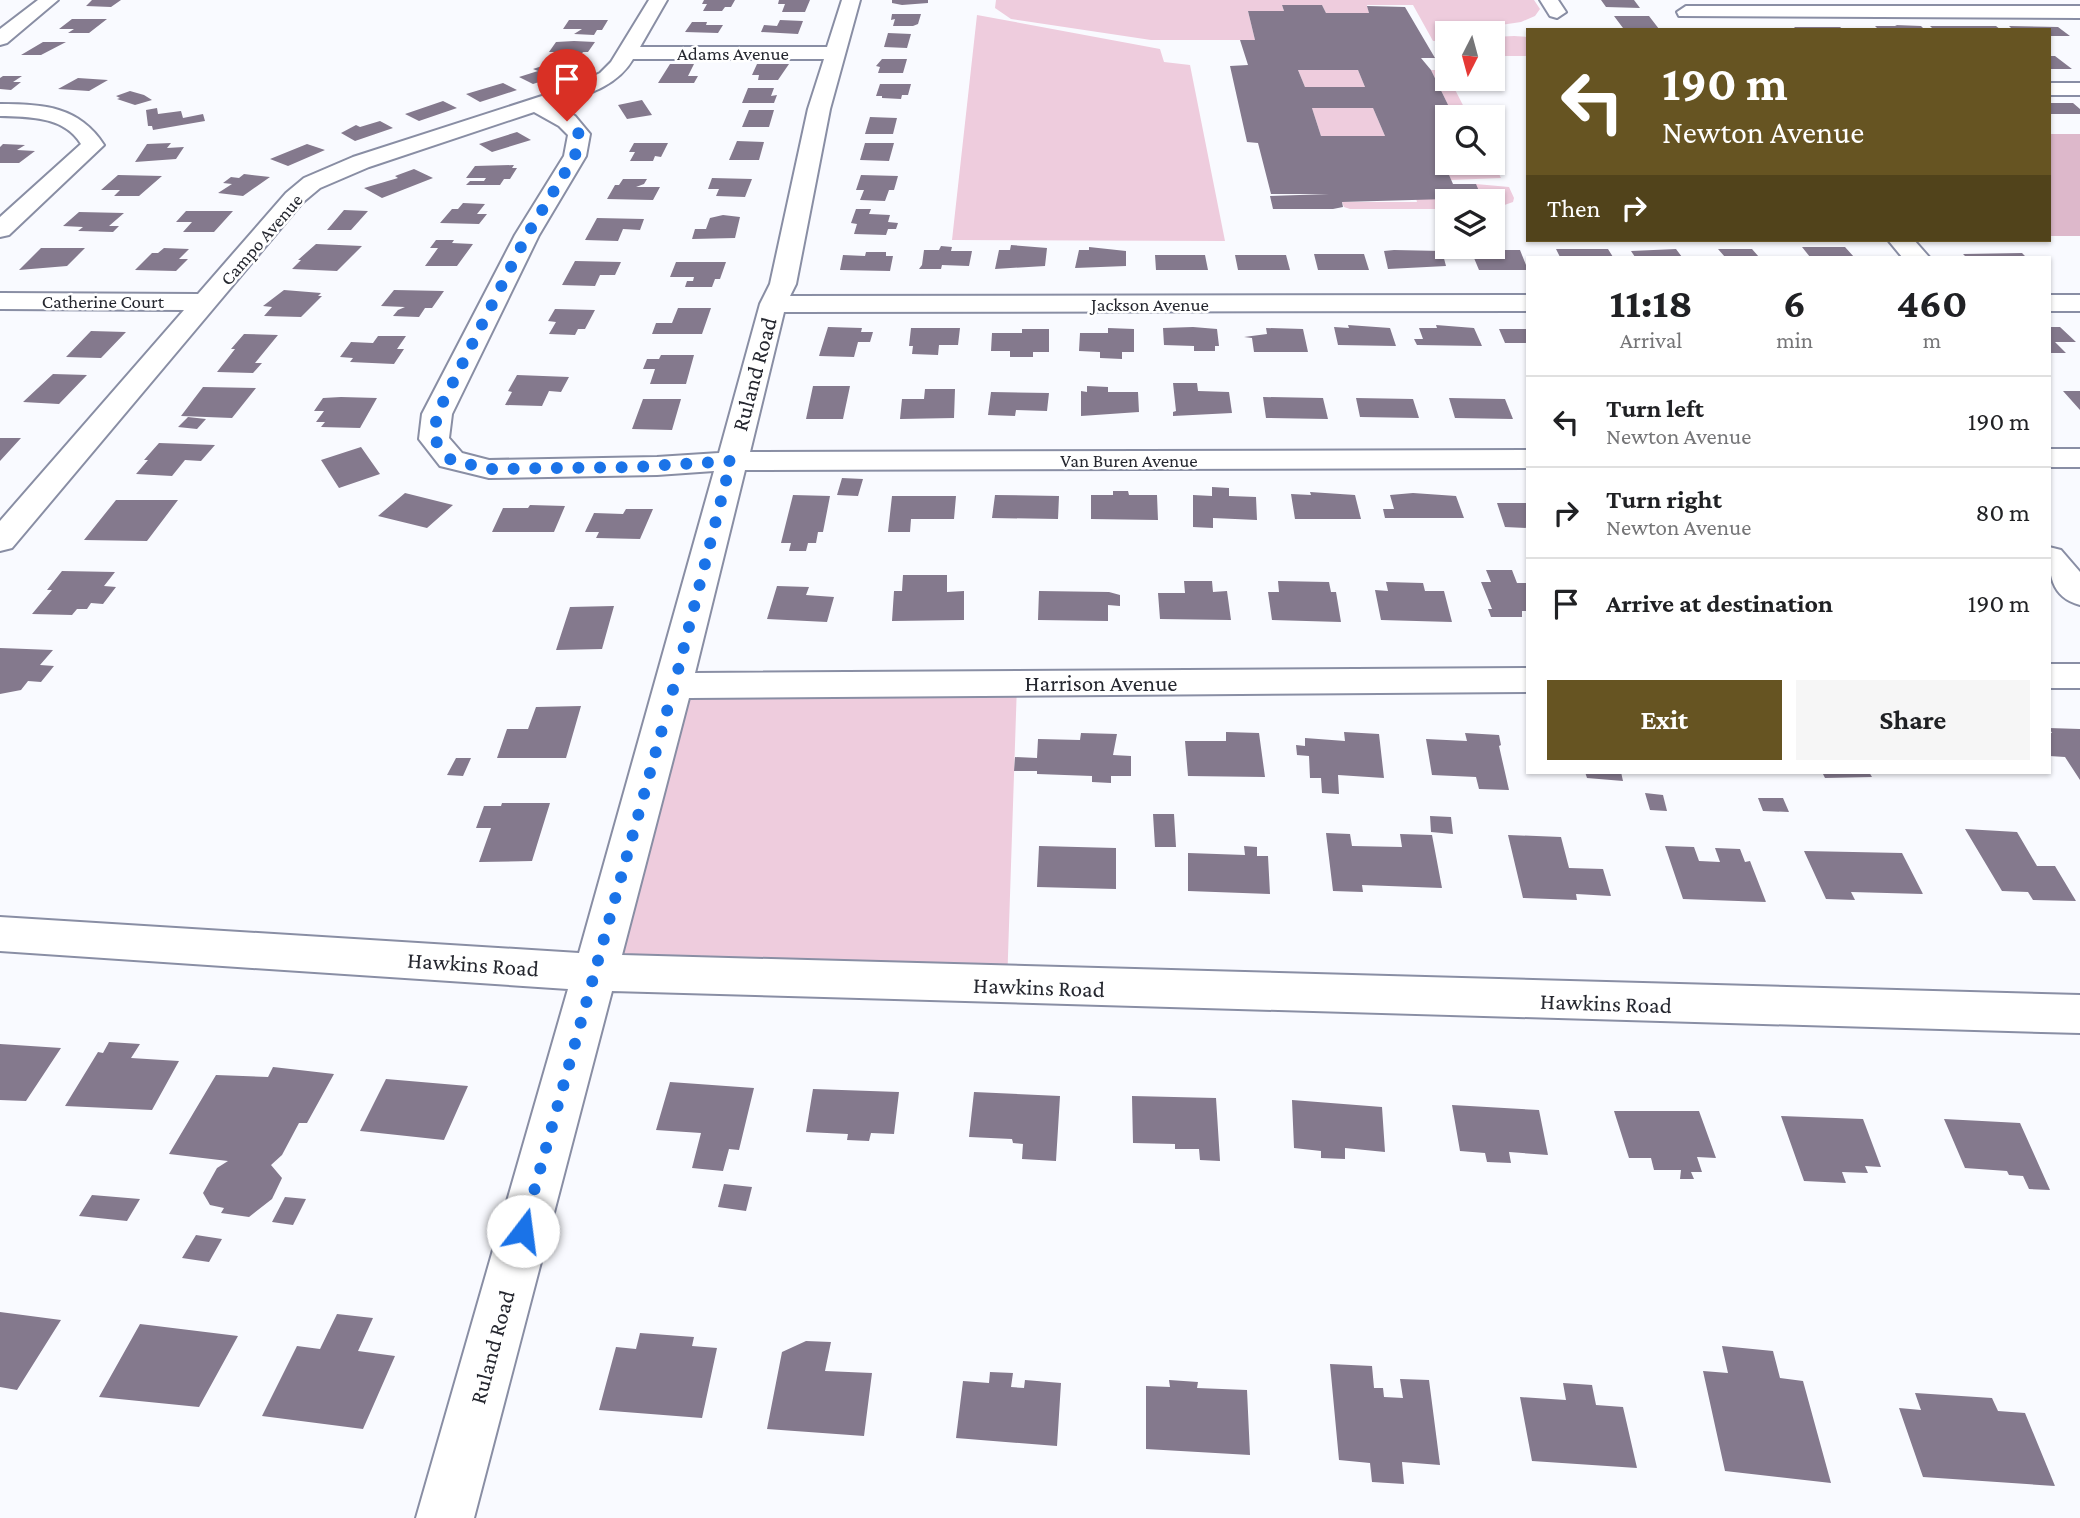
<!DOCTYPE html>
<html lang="en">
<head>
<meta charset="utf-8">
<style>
  :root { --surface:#fff; --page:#f6f6f6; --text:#202124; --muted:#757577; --line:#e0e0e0; --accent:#665422 }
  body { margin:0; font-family:"Crimson Pro",serif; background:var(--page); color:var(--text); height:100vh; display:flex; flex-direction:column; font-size:26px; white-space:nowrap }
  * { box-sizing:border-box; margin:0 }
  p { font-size:23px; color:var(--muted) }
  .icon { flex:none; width:38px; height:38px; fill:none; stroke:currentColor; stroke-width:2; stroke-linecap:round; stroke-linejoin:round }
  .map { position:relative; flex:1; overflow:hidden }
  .sheet { position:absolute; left:1526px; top:256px; width:525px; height:518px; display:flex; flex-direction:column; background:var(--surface); border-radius:0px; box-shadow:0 2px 5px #0004 }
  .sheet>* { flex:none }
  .top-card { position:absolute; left:1526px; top:28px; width:525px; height:214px; border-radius:0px; box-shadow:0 2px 5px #0004; background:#665422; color:#fff; overflow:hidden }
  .needle { width:46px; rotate:186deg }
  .fabs { position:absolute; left:1435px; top:21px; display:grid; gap:14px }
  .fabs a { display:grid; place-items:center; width:70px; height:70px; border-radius:0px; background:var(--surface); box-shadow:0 2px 5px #0004; font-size:35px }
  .pin { position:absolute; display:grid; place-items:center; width:60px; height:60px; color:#fff; margin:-72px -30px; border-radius:50% 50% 50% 0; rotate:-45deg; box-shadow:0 0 7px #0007 }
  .pin .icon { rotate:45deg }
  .me { position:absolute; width:77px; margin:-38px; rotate:15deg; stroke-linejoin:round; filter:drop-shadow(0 0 5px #0008) }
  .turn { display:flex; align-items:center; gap:24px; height:147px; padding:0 21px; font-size:32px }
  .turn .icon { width:91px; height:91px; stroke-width:2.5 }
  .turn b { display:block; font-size:49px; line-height:60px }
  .then { display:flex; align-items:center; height:66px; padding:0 21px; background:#0003; gap:14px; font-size:26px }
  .eta { display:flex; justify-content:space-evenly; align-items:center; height:119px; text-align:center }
  .eta b { font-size:42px; font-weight:700; line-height:49px }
  .cta { display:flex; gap:14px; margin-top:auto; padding:14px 21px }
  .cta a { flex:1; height:80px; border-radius:0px; background:var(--accent); color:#fff; font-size:28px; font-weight:700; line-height:80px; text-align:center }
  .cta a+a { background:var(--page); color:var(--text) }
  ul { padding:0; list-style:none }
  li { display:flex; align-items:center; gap:21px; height:91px; padding:0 21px; border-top:2px solid var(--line) }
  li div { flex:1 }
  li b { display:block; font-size:26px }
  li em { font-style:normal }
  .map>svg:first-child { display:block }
  .green { fill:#ecd }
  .forest { fill:#ddb8cb }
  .building { fill:#84798d; fill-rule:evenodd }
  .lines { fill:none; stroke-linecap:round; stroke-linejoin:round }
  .minor-casing { stroke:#898ea4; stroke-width:4 }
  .minor { fill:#fff; fill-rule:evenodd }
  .route { stroke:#1a73e8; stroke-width:12; stroke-dasharray:0 21.6 }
  .labels { text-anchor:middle; stroke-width:5; stroke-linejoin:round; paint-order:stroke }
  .far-street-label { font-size:19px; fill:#25272f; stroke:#fff }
  .street-label { font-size:23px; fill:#25272f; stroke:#fff }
</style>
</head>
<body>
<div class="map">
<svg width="2080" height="1518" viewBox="0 0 2080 1518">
  <rect width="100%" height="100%" fill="#f9faff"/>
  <path class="green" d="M996 0H1534L1540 9 1535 16 1521 22 1447 33 1442 41H1433L1413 5H1367L1369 13H1326L1322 5H1282L1284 11H1248L1255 40H1151L1011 19 995 8Z
    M977 15 1160 49 1164 62 1190 65 1225 241 952 240Z
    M1514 36 1528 37V56H1493V37Z
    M1298 70H1358L1365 87H1305Z
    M1431 70H1445L1469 117H1454Z
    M1312 108H1373L1385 136H1321Z
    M1435 143H1447V163L1493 162 1501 178 1451 180Z
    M1476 184 1509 187 1514 198 1513 202 1493 209V201H1447V209H1350L1344 207 1342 202H1417L1416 198Z
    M1017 684 1007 986 593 972 674 686Z"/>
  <path class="forest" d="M2049 134H2080V236H2049Z"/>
  <path class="building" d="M92 0H121L111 7 86 6Z
    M704 0H735L731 7H725L722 11H703L707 4H702Z
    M779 0H810L805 12H782L785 4H778Z
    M892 0H928V3L902 5 892 3Z
    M1601 0H1634L1640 8 1606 7Z
    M1282 5H1322L1326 13H1369L1367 6 1405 7 1435 58H1421L1431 70 1454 117H1447V143H1435L1453 184H1476L1482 198 1342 202 1343 207 1333 209H1273L1270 196 1329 194H1271L1258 143 1247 142 1230 66 1248 65 1240 40H1255L1248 11H1284ZM1298 70H1358L1365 87H1305ZM1312 108H1373L1385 136H1321Z
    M892 14H921L918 24 913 26H893L895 19 891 20Z
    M1614 16H1649L1659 29 1623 28Z
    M72 19H107L89 33H68L74 29H59Z
    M569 20H608L602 30H597L594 35 574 34 582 29H563Z
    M780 20 803 21 798 34 761 32 764 25 777 26Z
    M692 22H707L706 25H723L718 33 685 32Z
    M1895 25 1921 26 1925 30H1879L1875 26H1897Z
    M1930 26H1996L2001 30H1934Z
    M2009 26 2058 27 2070 36H2049V30H2013Z
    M1794 27H1840L1844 30H1797Z
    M888 33 911 34 907 48 884 47Z
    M574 41 595 42 588 52H583L580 56H559L562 52H549L556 42Z
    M43 42H66L41 55H21Z
    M2049 56H2055L2072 69H2049Z
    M882 59H907L903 73H878L880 67 876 66Z
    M670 64H694L688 76H698L694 83H658Z
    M757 64H789L778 80H758L759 75H752Z
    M545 65 551 68 557 66 570 72 533 84 519 77 538 71 533 69Z
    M3 76H22L13 82H21L11 90 0 89V78Z
    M78 78 108 80 89 91 58 89Z
    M503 83 517 90 480 102 466 94Z
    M880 84H911L908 95H902L901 99 882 98V96H876Z
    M748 88H774L771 96 777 95 774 103H742Z
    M130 91 144 95 152 100 135 105 117 99 120 98 116 96Z
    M642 100 652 115 627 119 618 105Z
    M443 101 457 108 419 121 405 114Z
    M2049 103H2073L2080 109V114H2049Z
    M157 108 158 114 181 111 183 118 203 114 205 121 153 130 152 126H148L146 110Z
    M749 110H774L769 127H742Z
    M870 117 897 118 893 134H865Z
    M380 121 393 128 355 141 341 133 356 125 360 127Z
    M517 132 531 140 492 152 479 144Z
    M737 141 764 142 759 160H729Z
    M171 143 167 148 184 147 176 159 135 162 147 144Z
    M634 143H668L661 157 655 156 653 161H630L635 152H629Z
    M865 143H894L889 161 860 160Z
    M3 144 25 145 17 150 35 151 19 163H0V147Z
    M307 144 325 150 288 166 270 159Z
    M514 165 512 168H517L510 179H504L500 185H466L470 181H484L486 178H466L475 166Z
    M414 169 433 178 382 198 364 188 398 178 395 176Z
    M244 174 270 177 243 196 218 193 232 184 223 183 231 177 239 178Z
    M118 175 162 176 139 196H114L120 190H101Z
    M861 175 898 176 894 190H889L885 201 860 200 864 190H856Z
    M712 178 752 179 745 197 716 196 719 189H708Z
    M623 179H647L644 184 636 187H660L653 200 607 199 615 185H619Z
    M463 203 485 204 477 214H487L479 224 440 223 452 209H458Z
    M856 209H871L869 214 890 215 888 222 898 223 896 229H888L886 235 854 234 857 224 851 223Z
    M344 210 368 211 351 230H327Z
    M186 211H233L214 232H183L192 222H176Z
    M79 212 124 213 109 226H119L113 232 78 231 83 227 63 226Z
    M723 215 740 217 735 238 692 239 695 229H706L710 218Z
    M597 218 644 219 640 230 623 229 618 241 585 240Z
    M436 240H454L452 243 473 244 457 266H425L438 248H430Z
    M316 244 362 246 337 271 292 269 301 260H298Z
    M1011 245 1047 248 1045 266 995 269 999 250H1010Z
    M941 246 952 247 951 251H972L969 266 942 265 941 269H919L922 265 924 250H939Z
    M1089 247 1126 251V266L1075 268 1079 250H1089Z
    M1802 247H1845L1854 257H1810Z
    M41 248H85L67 266 19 270Z
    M164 248 189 249 179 259H188L176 271 135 270 152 253H158Z
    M1556 249H1608L1613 257H1560Z
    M1676 249 1682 257H1635L1631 251Z
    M1718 249H1752L1759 257H1725Z
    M1394 250 1442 251 1446 266 1388 269 1384 251Z
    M1487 250H1520L1528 270H1479L1474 258H1491Z
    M866 252H886V256H893L890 271 840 270 843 255 865 256Z
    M2022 253 2026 257H1966L1963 254Z
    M1314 254H1364L1369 270H1318Z
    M1155 255H1205L1208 270H1156Z
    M1235 255H1286L1290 270H1238Z
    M575 261 621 262 615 275H600L595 286 562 285Z
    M676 262H726L720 279H715L712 287H685L687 281H693L694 277H670Z
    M284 290 321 293 318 296H322L301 317 264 316 272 307 263 306Z
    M394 290 444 291 432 308H425L419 317 393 316 398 310 405 307 381 306Z
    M678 308H711L702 334H652L656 323H672Z
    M555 309 595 310 585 329H578L575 335 549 334 556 322 548 321Z
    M1348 325 1390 328 1396 346 1338 345 1334 327 1349 328Z
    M1436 325 1474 328 1482 346 1417 345 1414 339H1423L1419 328H1437Z
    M828 327 862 328 861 332H873L870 342H858L854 357 819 356Z
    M1193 327 1217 329 1219 346H1215V351H1194V346L1164 345 1163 328Z
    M2049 327H2060L2076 342H2055L2066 353H2049Z
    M911 328H960L958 345H939L938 355 912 354 913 346H909Z
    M1108 328 1134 329V352H1122V359L1100 358V352L1079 351 1080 333H1108Z
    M1266 328 1303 329 1308 352H1254L1252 338 1244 337 1267 334Z
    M1022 329H1049V352H1033V357H1010V351H991L992 333H1022Z
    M1499 329H1528V347L1526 343H1505Z
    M91 331 126 332 101 358 66 357Z
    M244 334 278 335 255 363H262L253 373 217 372 235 349H231Z
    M378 336H406L397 349H404L394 364 350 362 353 358 340 357 351 342 373 343Z
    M661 355H694L686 384H650L655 369H643L647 359H659Z
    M53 374 87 375 59 404 23 402Z
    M517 375 569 377 561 392 549 391 542 406 505 405 512 392 508 391Z
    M1173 383H1197L1198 391 1229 392 1232 413 1173 416V412L1176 411Z
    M813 386H850L843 419H806Z
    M1087 386 1108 387V392H1138L1139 412 1081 416V391L1087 392Z
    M203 387 256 388 232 418 181 416Z
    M925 389H955L954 418 900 419 902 399H924Z
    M2063 391H2080V410Z
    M991 392 1049 393 1047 411 1016 410 1015 416 988 415Z
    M1263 397 1323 398 1328 419 1266 418Z
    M323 398 341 397 377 398 360 428 321 427 325 422H316L324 411H314Z
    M1356 398 1413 399 1419 418 1360 417Z
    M1449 398 1505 399 1513 419 1455 418Z
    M643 399H681L672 430 632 429Z
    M188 417 206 419 197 429 178 427Z
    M0 438H21L0 461Z
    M159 443 215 445 201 461 185 460 172 476 136 474 148 460H144Z
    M361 447 380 474 339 488 321 460Z
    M842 478 863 479 858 496 837 495Z
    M1212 487 1229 488V496L1256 497 1257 520 1213 518V528L1193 527V495L1212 496Z
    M1113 491H1128L1129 495H1157L1158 520 1091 519V495H1113Z
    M1310 492 1355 495 1361 519H1295L1291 494 1311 495Z
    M405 493 453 505 427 528 378 516Z
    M1413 493 1456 496 1464 518H1385L1383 509H1394L1390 495Z
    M793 495 830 496 823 532H818L816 543H808L806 551H789L791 543H781Z
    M995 495 1059 496 1058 519 992 518Z
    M892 496H956L954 519H911L910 532H888Z
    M116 500H178L147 541 84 540Z
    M1497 503H1528V528L1505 527Z
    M530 505 565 506 554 532H492L503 508H528Z
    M626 509H653L640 539 596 538 599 532H585L594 513 623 514Z
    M1486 570H1512L1517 583H1528V611H1522V617H1491L1488 609H1492L1481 582H1491Z
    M62 571 115 572 104 586 116 587 103 604 91 603 87 609H77L72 615 32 614 52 590H47Z
    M903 575H947V592L964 591V620L892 621 894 591H902Z
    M1184 581H1212L1213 592 1227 591 1231 620 1160 619 1158 593H1185Z
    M1278 581 1329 582 1331 592H1336L1341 622 1272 620 1268 592H1279Z
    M1386 582 1423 583 1425 591H1444L1452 622 1381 620 1375 590 1388 591Z
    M777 586 809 587 806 595 834 597 827 622 767 619Z
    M1039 591 1109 592 1120 595V606L1108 605V621L1038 620Z
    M614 606 602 649 556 650 570 607Z
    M0 648 53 650 40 665 54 666 41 682 28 681 21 690 0 694Z
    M581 706 566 758H497L507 729H528L536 707Z
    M2049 728 2080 729V780L2065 757 2049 756V733H2052Z
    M1226 732 1259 733 1265 777 1188 776 1185 741H1226Z
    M1344 732 1379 734 1384 778 1338 775 1339 794 1322 793 1321 778H1310L1309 756 1297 755 1296 745 1305 746V738L1345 741Z
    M1081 733 1117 734 1113 755 1131 756V776H1111V783L1092 782V776L1037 774V771H1014L1015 757 1037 758 1038 739 1080 740Z
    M1465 733 1499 735 1501 745 1499 746 1509 790 1479 789 1476 777 1432 775 1426 739 1467 741Z
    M456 758H471L463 776 447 775Z
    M1585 772H1621L1623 781 1587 778Z
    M1822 772H1869L1872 777 1825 778Z
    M1645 793 1663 795 1667 811 1650 810Z
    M1758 798H1783L1789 812 1763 811Z
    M502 803H550L532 861 479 862 491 828H476L484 806H501Z
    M1153 814H1174L1176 847H1155Z
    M1430 816 1451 817 1453 834 1431 832Z
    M1965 829 2017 832 2037 866H2055L2076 901 2033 900 2028 892 2002 891Z
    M1326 833 1350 834 1352 846 1402 847 1400 834 1432 835 1442 888 1362 885 1363 892 1333 891Z
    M1508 835 1561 837 1569 868 1603 869 1611 896 1576 894 1577 900 1523 898Z
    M1039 846 1116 848V889L1037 887Z
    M1244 846 1257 847V856H1268L1270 894 1188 891V853L1245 855Z
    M1665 846 1694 847 1699 861 1720 862 1715 848 1740 849 1745 862 1750 861 1766 902 1683 899Z
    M1804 851 1902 853 1923 894 1851 892 1855 900 1826 899Z
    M109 1042 140 1044 131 1058 179 1061 152 1110 65 1106 98 1052 103 1053Z
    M0 1044 61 1048 26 1101 0 1100Z
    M273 1067 334 1074 307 1123H299L282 1155 271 1165 282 1178 272 1199 249 1217 221 1213 224 1208 210 1205 203 1193 217 1168 228 1161 169 1154 216 1075 268 1077Z
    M386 1079 468 1086 444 1140 360 1131Z
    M670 1082 754 1088 739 1150 729 1149 723 1171 692 1168 701 1133 656 1130Z
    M813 1089 899 1092 894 1134 871 1133 869 1141 847 1140 848 1134 806 1132Z
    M974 1092 1060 1096 1056 1161 1022 1159 1023 1144 1013 1143 1012 1139 969 1137Z
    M1132 1096 1216 1098 1220 1161 1200 1160 1199 1149H1175V1144L1133 1143Z
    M1292 1100 1382 1107 1385 1152 1345 1148V1159L1321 1158V1151L1294 1148Z
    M1452 1105 1539 1110 1548 1155 1509 1152 1511 1163 1487 1162 1485 1153 1460 1151Z
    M1614 1111H1699L1716 1158 1697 1157 1702 1172H1691L1694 1179H1680L1681 1170H1654L1651 1158H1629Z
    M1781 1116 1863 1119 1881 1167 1865 1166 1868 1173 1842 1172 1846 1183 1804 1181Z
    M1944 1119 2020 1123 2050 1190 2029 1189 2023 1176 2009 1175 2007 1171 1965 1168Z
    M724 1184 752 1187 746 1211 718 1207Z
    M92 1195 140 1199 127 1221 79 1216Z
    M285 1197 306 1199 293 1225 272 1222Z
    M196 1235 222 1239 209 1262 182 1258Z
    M0 1312 61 1320 17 1390 0 1387Z
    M337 1314 373 1318 358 1351 395 1356 363 1429 262 1416 297 1346 320 1349Z
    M140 1324 238 1336 199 1407 99 1397Z
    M640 1333 694 1337 692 1346 717 1348 702 1418 599 1410 616 1347 636 1349Z
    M806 1341 831 1342 825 1371 872 1373 864 1436 767 1429 782 1352Z
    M1722 1346 1773 1351 1780 1378 1803 1381 1831 1483 1725 1471 1703 1371 1728 1373Z
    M1330 1364 1372 1366 1374 1388H1383L1384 1397 1403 1398 1400 1379 1429 1380 1440 1465 1402 1462 1404 1484 1372 1482 1370 1463 1339 1460Z
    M990 1372 1013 1373 1011 1387 1024 1388 1025 1380 1061 1383 1057 1446 956 1438 963 1381 989 1383Z
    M1169 1380 1198 1382 1197 1388 1247 1390 1250 1455 1146 1449V1386L1170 1387Z
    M1563 1383 1592 1385 1596 1405 1623 1407 1637 1468 1532 1461 1520 1397 1566 1400Z
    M1915 1393 1992 1398 1998 1411 2025 1413 2055 1486 1923 1477 1899 1408 1921 1410Z"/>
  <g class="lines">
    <g class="minor-casing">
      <path id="minor" d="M38 0H58L7 43 0 45V29Z
        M649 0H667L640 47H827L842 0H860L830 109 796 284 790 296 1528 295V311L784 312 750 452 1528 450V468L745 470 695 673 1528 668V692L689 698 622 955 2080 995V1033L612 991 474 1518H416L568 989 0 951V917L579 953 714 471 657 475 489 478 440 466 419 439 422 414 515 235 564 156 568 135 559 126 534 112 369 167 320 188 302 203 12 548 0 551V521L184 310 0 309V293L198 294 286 193 304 178 353 157 576 85 600 73 611 62ZM633 59H824L808 109 770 284 760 304 719 453 657 457 489 460 462 453 449 438 452 414 539 235 586 156 590 134 575 116 554 105C584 95 616 88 633 59Z
        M1540 0H1558L1566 12 1557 18 1550 16Z
        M1686 6H2080V18L1679 16 1677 12Z
        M2049 83H2080V95H2049Z
        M0 104C43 104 79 106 104 145L9 235 0 237V217L81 144C64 116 29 117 0 116Z
        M1888 240H1914L1929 257H1902Z
        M2049 295H2080V311H2049Z
        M2049 449H2080V467H2049Z
        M2049 547 2061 550 2080 572V605C2050 597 2049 573 2049 547Z
        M2049 664H2080V688H2049Z"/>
    </g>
    <use href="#minor" class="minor"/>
  </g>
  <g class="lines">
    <path class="route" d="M523 1231 674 686 731 461 634 467 489 469 451 460 434 439 437 414 527 235 575 156 579 134 567 121"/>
  </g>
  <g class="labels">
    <g class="far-street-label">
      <text x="733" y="60">Adams Avenue</text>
      <text transform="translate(261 239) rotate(-49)" y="7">Campo Avenue</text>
      <text x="103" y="308">Catherine Court</text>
      <text x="1150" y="311">Jackson Avenue</text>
      <text x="1129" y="467">Van Buren Avenue</text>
    </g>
    <g class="street-label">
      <text transform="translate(754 374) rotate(-75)" y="8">Ruland Road</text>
      <text x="1101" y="691">Harrison Avenue</text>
      <text transform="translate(473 964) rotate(4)" y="8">Hawkins Road</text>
      <text transform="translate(1039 987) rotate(2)" y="8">Hawkins Road</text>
      <text transform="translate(1606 1003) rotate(2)" y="8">Hawkins Road</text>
      <text transform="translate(492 1347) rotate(-75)" y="8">Ruland Road</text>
    </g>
  </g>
</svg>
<div class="fabs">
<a><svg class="needle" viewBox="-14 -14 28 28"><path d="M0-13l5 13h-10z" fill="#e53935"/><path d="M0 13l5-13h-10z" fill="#757577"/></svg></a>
<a><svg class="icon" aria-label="search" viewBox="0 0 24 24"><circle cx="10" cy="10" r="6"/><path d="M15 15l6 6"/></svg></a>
<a><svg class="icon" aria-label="layers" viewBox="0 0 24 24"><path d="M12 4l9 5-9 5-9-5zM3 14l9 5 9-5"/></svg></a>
</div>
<div class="pin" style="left:567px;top:121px;background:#d93025"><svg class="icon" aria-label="arrive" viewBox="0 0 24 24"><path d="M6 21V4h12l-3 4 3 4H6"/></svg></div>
<svg class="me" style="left:523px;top:1231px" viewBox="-20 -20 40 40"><circle r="19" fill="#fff"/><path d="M0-13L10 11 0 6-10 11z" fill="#1a73e8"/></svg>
<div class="top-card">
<div class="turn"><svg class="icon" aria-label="left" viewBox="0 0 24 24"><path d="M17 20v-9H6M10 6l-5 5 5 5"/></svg><div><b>190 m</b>Newton Avenue</div></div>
<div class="then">Then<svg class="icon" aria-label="right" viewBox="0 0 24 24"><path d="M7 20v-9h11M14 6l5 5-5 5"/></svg></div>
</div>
<section class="sheet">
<div class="eta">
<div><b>11:18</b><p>Arrival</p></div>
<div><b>6</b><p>min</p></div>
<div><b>460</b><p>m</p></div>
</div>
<ul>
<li><svg class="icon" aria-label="left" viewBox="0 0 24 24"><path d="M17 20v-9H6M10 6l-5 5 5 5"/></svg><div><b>Turn left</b><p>Newton Avenue</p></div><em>190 m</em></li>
<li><svg class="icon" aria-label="right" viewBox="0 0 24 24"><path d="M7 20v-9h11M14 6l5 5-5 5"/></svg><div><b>Turn right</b><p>Newton Avenue</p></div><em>80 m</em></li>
<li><svg class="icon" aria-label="arrive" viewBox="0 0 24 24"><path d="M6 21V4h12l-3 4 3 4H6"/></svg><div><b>Arrive at destination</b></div><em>190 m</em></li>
</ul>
<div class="cta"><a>Exit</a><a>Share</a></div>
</section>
</div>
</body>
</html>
